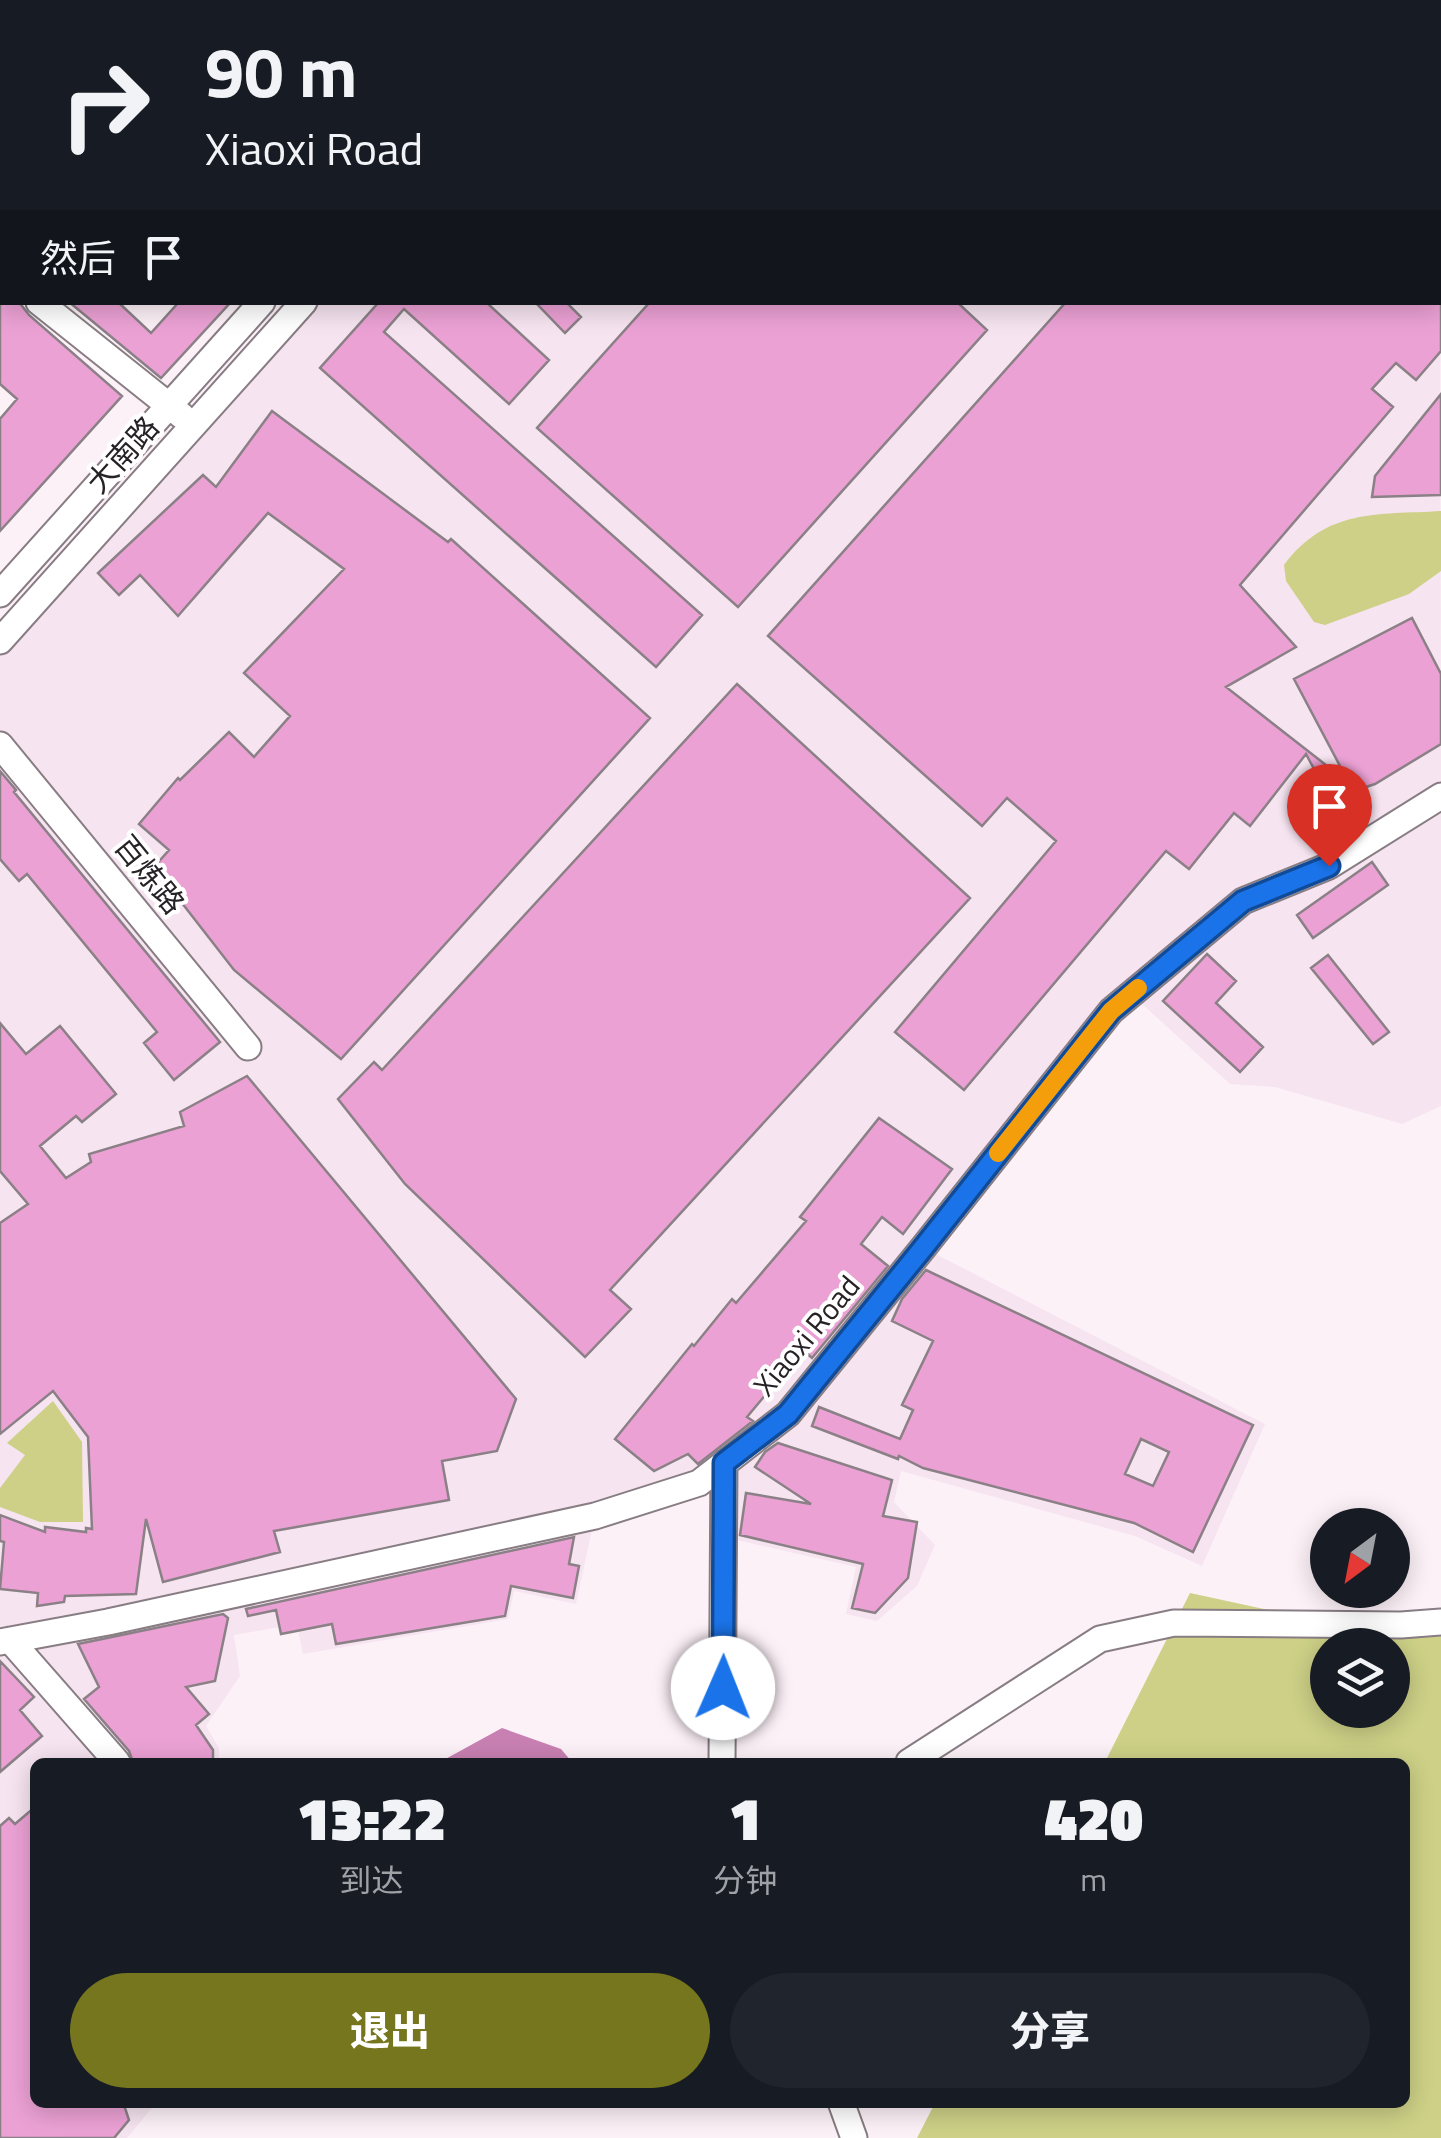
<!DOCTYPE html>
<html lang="zh">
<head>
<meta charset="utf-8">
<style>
  :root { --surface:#171b24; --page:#20242c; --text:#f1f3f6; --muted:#9ea1a6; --accent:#75761d }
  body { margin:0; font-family:"Titillium Web","Noto Sans SC",sans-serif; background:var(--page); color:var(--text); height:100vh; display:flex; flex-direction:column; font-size:38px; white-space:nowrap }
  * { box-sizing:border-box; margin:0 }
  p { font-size:32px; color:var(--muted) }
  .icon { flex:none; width:55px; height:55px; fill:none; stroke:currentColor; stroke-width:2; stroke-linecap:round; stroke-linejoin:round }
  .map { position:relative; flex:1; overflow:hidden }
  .sheet { position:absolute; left:30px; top:1758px; width:1380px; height:350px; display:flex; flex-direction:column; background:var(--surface); border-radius:15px; box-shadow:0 5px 25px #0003 }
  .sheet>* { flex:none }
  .banner { position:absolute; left:0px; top:0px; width:1442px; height:305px; box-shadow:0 5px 25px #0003; background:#171b24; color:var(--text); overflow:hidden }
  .needle { width:65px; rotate:212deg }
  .fabs { position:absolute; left:1310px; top:1508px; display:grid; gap:20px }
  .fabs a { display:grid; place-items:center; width:100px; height:100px; border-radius:50%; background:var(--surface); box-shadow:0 5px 25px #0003; font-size:50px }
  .pin { position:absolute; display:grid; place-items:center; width:85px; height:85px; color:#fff; margin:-102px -42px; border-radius:50% 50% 50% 0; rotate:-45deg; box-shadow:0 0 10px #0007 }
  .pin .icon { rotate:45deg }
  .me { position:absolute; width:110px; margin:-55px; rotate:1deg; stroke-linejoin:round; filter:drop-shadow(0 0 8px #0008) }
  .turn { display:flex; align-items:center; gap:35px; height:210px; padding:0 40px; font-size:45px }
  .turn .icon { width:130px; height:130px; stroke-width:2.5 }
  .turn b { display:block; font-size:70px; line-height:85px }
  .then { display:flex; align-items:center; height:95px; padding:0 40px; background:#0003; gap:20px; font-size:38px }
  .eta { display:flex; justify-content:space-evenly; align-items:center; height:170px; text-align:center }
  .eta b { font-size:60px; font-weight:800; line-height:70px }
  .primary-button { display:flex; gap:20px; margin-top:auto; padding:20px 40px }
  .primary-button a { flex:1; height:115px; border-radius:60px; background:var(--accent); color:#fff; font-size:40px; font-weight:800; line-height:115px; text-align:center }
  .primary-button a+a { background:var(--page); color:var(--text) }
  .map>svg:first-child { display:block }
  .built { fill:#f6e4f0 }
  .green { fill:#cdd086; fill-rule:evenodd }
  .water { fill:#c880b2 }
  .building { fill:#eba1d4; stroke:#8a8086; stroke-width:2.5; fill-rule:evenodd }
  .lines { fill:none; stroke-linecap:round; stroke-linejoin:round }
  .minor-casing { stroke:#877d83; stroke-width:29 }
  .major-casing { stroke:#d4d3d3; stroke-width:36 }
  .minor { stroke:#fff; stroke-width:25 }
  .major { stroke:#cacb91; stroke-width:32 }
  .route-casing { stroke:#114b97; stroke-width:25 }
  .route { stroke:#1a73e8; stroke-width:18 }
  .slow { stroke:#f59e0b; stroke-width:18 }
  .labels { text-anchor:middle; stroke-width:8; stroke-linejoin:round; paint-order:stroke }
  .street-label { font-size:30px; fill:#262225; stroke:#fff }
</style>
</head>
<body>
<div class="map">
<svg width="1441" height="2138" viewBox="0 0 1441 2138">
  <rect width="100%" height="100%" fill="#fdf1f8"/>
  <path class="built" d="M575 0H1257L1260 2H572Z
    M1440 137 1441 796 1342 859 1441 812V1106L1402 1124 1275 1087 1230 1084 1131 994 924 1248 1265 1424 1202 1566 1135 1536 901 1471 894 1502 935 1545 917 1586 877 1621 846 1614 856 1567 732 1539 729 1474 595 1516 576 1604 514 1591 508 1619 303 1654 297 1624 234 1635 240 1676 206 1726 219 1748V1762H35V2102L156 2103 127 2138H0V641L302 303 1440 302Z"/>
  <path class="green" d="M1441 511V571L1409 594 1325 625 1314 622 1286 581 1284 565C1327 508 1377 515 1441 511Z
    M53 1401 82 1442 83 1522H40L0 1507V1488L25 1455 7 1443Z
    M1190 1593 1315 1620 1441 1608V2138H917L935 2103 1405 2102V1762H1105ZM1328 1645H1392V1710H1328Z"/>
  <path class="water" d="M502 1728 561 1749 572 1762H440Z"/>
  <path class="building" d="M0 302H19L29 315 122 396 0 531V419L17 399 0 384Z
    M69 302H118L151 333 179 302H231L161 378Z
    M379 302H486L549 360 509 404 404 309 384 332 702 615 656 667 320 368Z
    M535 302H566L581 317 565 333Z
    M650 302H957L987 330 738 607 537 428Z
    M1066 302H1441V351L1416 380 1396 363 1372 389 1393 407 1240 585 1296 647 1226 687 1349 783 1294 679 1412 618 1441 674V744L1375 784 1330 799 1306 754 1250 826 1234 813 1189 869 1166 851 964 1090 895 1032 1056 841 1007 798 982 826 768 636Z
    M1441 394V495L1372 497 1375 476Z
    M272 411 448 542 451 539 650 718 341 1059 234 970 154 867 169 850 139 824 178 778 180 780 229 732 254 757 290 716 244 673 344 569 268 513 178 616 140 575 119 595 98 573 203 475 216 487Z
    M737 684 970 898 610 1290 631 1309 585 1357 405 1184 338 1099 374 1062 382 1070Z
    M0 771 16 790 14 792 220 1042 174 1080 144 1043 157 1032 27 874 19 881 0 859Z
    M1372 862 1388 885 1313 938 1297 915Z
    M1207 954 1236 981 1216 1003 1263 1047 1240 1072 1163 1001Z
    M1328 955 1389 1032 1373 1044 1311 968Z
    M0 1023 26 1054 60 1026 116 1094 82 1122 76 1116 40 1146 66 1178 91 1162 89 1154 184 1126 180 1112 247 1076 516 1399 497 1451 442 1461 449 1500 274 1531 280 1552 163 1582 146 1519 136 1594 65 1596 64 1602 37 1606 38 1593 0 1589 4 1542 0 1541V1515L45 1532V1527L86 1532V1528L92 1529 88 1437 53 1391 0 1434V1223L28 1204 0 1171Z
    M879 1118 952 1169 903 1234 882 1217 861 1244 888 1266 812 1358 803 1350 747 1417 753 1421 698 1464 688 1454 654 1471 615 1439 692 1344 694 1346 732 1299 736 1303 806 1221 800 1217Z
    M926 1270 1253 1425 1193 1552 1134 1523 923 1468 899 1456 898 1459 812 1426 819 1407 900 1439 913 1410 902 1405 933 1341 892 1321 902 1299ZM1141 1439 1169 1452 1153 1486 1125 1474Z
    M778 1443 892 1480 883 1516 917 1522 908 1578 875 1613 852 1608 863 1564 740 1535 746 1493 811 1504 755 1467 765 1452Z
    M574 1537 569 1564 579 1566 573 1598 511 1586 505 1616 336 1644 332 1624 281 1634 276 1610 248 1616 246 1609Z
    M223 1614 228 1618 215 1681 186 1687 209 1714 196 1725 213 1750V1762H133L129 1751 84 1699 99 1687 78 1644Z
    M0 1661 34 1697 20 1710 42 1736 0 1772Z
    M35 1807V2102H123L129 2120 114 2138H0V1826L9 1818 15 1824Z"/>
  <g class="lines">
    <g class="minor-casing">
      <path id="minor" d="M176 0 178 2
        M366 0 369 2
        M1257 0 1260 2
        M275 2 278 0
        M531 2 533 0
        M570 2 573 0
        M1440 137 1441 138
        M0 203 2 202
        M0 272 2 274
        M39 302 182 416
        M0 594 262 302
        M0 641 304 302
        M0 745 248 1047
        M10 1640 117 1762
        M0 1642 108 1622 595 1516 699 1483 788 1414 923 1248 1111 1011 1243 901 1329 866 1441 796
        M722 1762 724 1463
        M909 1762 1100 1639 1174 1623 1401 1625 1441 1622
        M841 2102 854 2138"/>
    </g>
    <g class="major-casing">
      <path id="major" d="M43 2 46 0
        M0 3 5 0
        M0 33 2 31"/>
    </g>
    <use href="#minor" class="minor"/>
    <use href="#major" class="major"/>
  </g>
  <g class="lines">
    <g class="route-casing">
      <path id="route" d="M723 1688 724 1463 788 1414 923 1248 1111 1011 1243 901 1329 866"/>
    </g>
    <use href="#route" class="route"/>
    <path class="slow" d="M998 1153 1111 1011 1138 988"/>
  </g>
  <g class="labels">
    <g class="street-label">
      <text transform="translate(123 455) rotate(-48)" y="10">大南路</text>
      <text transform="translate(149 875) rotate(51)" y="10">百炼路</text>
      <text transform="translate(807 1336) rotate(-50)" y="10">Xiaoxi Road</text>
    </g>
  </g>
</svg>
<div class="fabs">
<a><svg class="needle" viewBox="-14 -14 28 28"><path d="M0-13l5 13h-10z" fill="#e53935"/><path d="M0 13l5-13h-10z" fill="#9ea1a6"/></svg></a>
<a><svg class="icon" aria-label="layers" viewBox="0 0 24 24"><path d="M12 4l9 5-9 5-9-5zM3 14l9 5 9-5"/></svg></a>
</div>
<div class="pin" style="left:1329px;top:866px;background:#d93025"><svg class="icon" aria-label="arrive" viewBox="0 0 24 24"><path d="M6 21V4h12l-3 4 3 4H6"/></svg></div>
<svg class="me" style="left:723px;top:1688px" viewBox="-20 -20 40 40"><circle r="19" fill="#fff"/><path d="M0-13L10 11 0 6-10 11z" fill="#1a73e8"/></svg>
<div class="banner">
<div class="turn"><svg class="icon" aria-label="right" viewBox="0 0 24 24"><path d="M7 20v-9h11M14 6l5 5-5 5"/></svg><div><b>90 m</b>Xiaoxi Road</div></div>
<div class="then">然后<svg class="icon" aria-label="arrive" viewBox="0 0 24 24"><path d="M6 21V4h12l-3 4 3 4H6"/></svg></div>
</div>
<section class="sheet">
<div class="eta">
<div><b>13:22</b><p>到达</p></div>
<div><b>1</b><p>分钟</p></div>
<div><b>420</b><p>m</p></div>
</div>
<div class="primary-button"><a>退出</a><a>分享</a></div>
</section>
</div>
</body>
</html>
